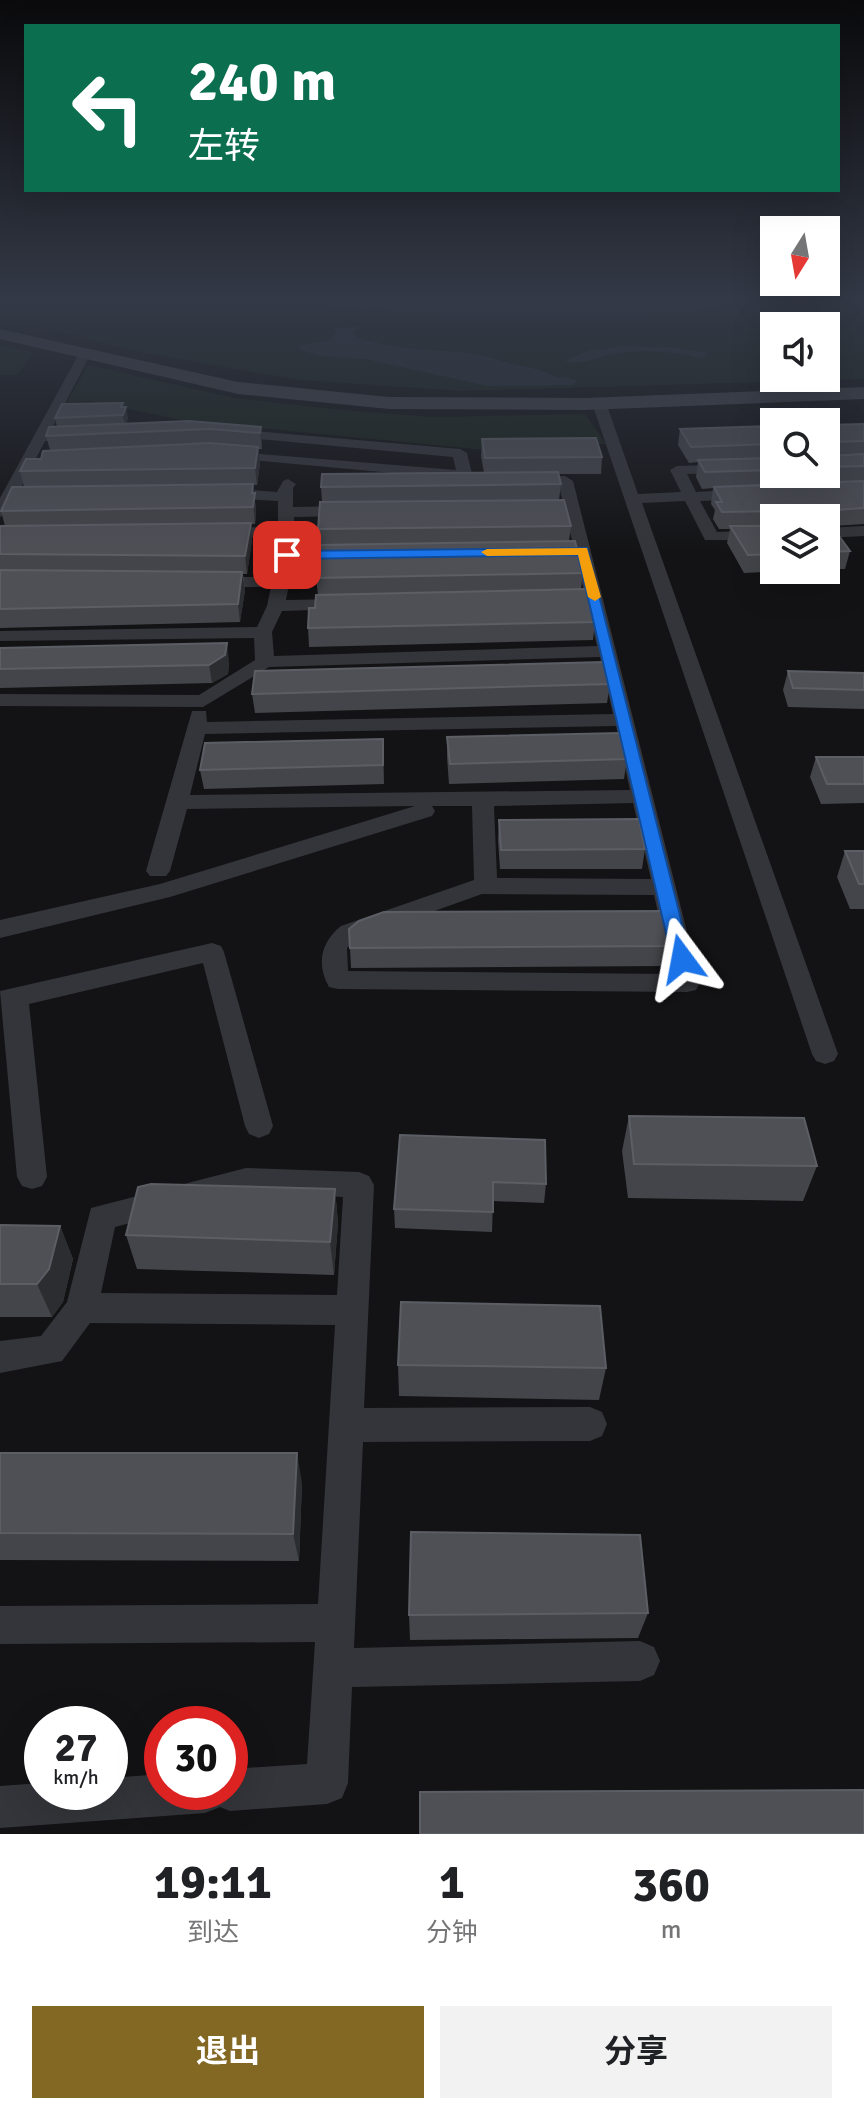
<!DOCTYPE html>
<html lang="zh">
<head>
<meta charset="utf-8">
<style>
  :root { --surface:#fff; --page:#f2f2f2; --text:#202124; --muted:#757577; --accent:#836824 }
  body { margin:0; font-family:Signika,"Noto Sans SC",sans-serif; background:var(--page); color:var(--text); height:100vh; display:flex; flex-direction:column; font-size:30px; white-space:nowrap }
  * { box-sizing:border-box; margin:0 }
  p { font-size:26px; color:var(--muted) }
  .icon { flex:none; width:44px; height:44px; fill:none; stroke:currentColor; stroke-width:2; stroke-linecap:round; stroke-linejoin:round }
  .map { position:relative; height:1834px; overflow:hidden }
  .details { display:flex; flex-direction:column; background:var(--surface); flex:1 }
  .details>* { flex:none }
  .guide { position:absolute; left:24px; top:24px; width:816px; height:168px; border-radius:0px; box-shadow:0 8px 32px #0002; background:#0b6e4f; color:#fff; overflow:hidden }
  .needle { width:52px; rotate:191deg }
  .fabs { position:absolute; left:760px; top:216px; display:grid; gap:16px }
  .fabs a { display:grid; place-items:center; width:80px; height:80px; border-radius:0px; background:var(--surface); box-shadow:0 8px 32px #0002; font-size:40px }
  .speed { position:absolute; left:24px; top:1706px; display:flex; gap:16px; font-size:40px; font-weight:700; text-align:center }
  .speed>* { display:grid; place-content:center; width:104px; height:104px; border-radius:50%; background:var(--surface); box-shadow:0 8px 32px #0002; line-height:1 }
  .speed small { font-size:20px; font-weight:400 }
  .speed .limit { border:12px solid #d22; background:#fff; color:#111 }
  .pin { position:absolute; display:grid; place-items:center; width:68px; height:68px; color:#fff; margin:-34px; border-radius:16px; box-shadow:0 4px 12px #0006 }
  .me { position:absolute; width:88px; margin:-44px; rotate:347deg; stroke-linejoin:round; filter:drop-shadow(0 0 6px #0008) }
  .turn { display:flex; align-items:center; gap:28px; height:168px; padding:0 32px; font-size:36px }
  .turn .icon { width:104px; height:104px; stroke-width:2.5 }
  .turn b { display:block; font-size:56px; line-height:68px }
  .eta { display:flex; justify-content:space-evenly; align-items:center; height:136px; text-align:center }
  .eta b { font-size:48px; font-weight:700; line-height:56px }
  .button { display:flex; gap:16px; margin-top:auto; padding:16px 32px }
  .button a { flex:1; height:92px; border-radius:0px; background:var(--accent); color:#fff; font-size:32px; font-weight:700; line-height:92px; text-align:center }
  .button a+a { background:var(--page); color:var(--text) }
  .map>svg:first-child { display:block }
  .green { fill:#1b231c; fill-rule:evenodd }
  .water { fill:#293139 }
  .lines { fill:none; stroke-linecap:round; stroke-linejoin:round }
  .street { fill:#34353a; fill-rule:evenodd }
  .secondary { fill:#42434a; fill-rule:evenodd }
  .wall { fill:#44454a }
  .shaded-wall { fill:#2c2d30 }
  .building { fill:#4f5056; stroke:#5c5e65; stroke-width:2 }
  .route { fill:#1a73e8; stroke:#114b97; stroke-width:2 }
  .slow { fill:#f59e0b }
</style>
</head>
<body>
<div class="map">
<svg width="864" height="1834" viewBox="0 0 864 1834">
  <rect width="100%" height="100%" fill="#131315"/>
  <path class="green" d="M0 299H263L382 311 473 314 675 312 764 299H864V379L462 391 299 380 145 353 27 324 0 321ZM774 326H826V378H774Z
    M0 345 33 353 17 375H0Z
    M88 365 234 398 342 410 432 417 585 414 606 444 475 449 186 421 90 401 67 402Z"/>
  <path class="water" d="M263 299H764C734 303 703 310 673 312 537 319 398 315 263 299Z
    M361 327 353 331 356 337C393 350 430 349 468 353 485 355 500 361 517 365 533 368 543 370 558 378L566 377 578 381 572 385 488 386 365 359 321 356 298 349 301 345 330 340 337 332 334 328Z
    M627 346 668 347 709 353 701 358C676 352 651 350 626 352 605 354 585 366 565 361L588 351Z"/>
  <g class="lines">
    <path class="street" d="M81 350 91 353 50 432 79 431 86 435 79 439 45 441 8 512 0 517V498Z
      M599 399 606 403 638 494 681 492 670 470 677 466 774 463V471L687 474 696 492 746 489 754 494 746 499 700 501 717 532 774 530V540H705L685 501 642 503 838 1054 834 1061 825 1064 816 1061 812 1054 592 403Z
      M231 429 460 449 467 453 473 478 490 477 498 482C490 489 471 489 461 486L458 479 229 458 222 454 224 451 456 470 453 457 226 436 224 433Z
      M565 476 573 481 700 983 696 990 687 992 338 989 329 987C316 964 321 942 341 926L474 880 472 806H432L435 811 432 816 170 897 0 938V920L160 884 415 806 187 809 170 871 166 876H150L146 871 192 711H206L207 722 613 714 600 657 269 667 203 707 0 706V694L199 695 255 660 254 638 0 641V631L257 627 267 606 271 587H211L202 582 211 577H274L279 555 278 537 218 538 210 533 218 528 278 527V501L224 498 216 493 224 488 277 492 283 481 288 479 296 484 293 488V507L350 506 358 511 350 516 294 517 295 550 349 549 357 554 349 559 294 560 286 600 345 599 354 604 345 609 282 611 272 632 274 656 597 646 559 486 527 487 519 482 527 477ZM616 726 630 790 190 795 205 734ZM633 803 651 879 497 878 494 806ZM482 894 654 895 672 974 348 971 347 948 359 938Z
      M864 526V536L826 538V528Z
      M212 943 221 946 224 952 273 1126 269 1134 259 1138 249 1134 245 1126 203 963 29 1004 47 1177 42 1186 32 1189 22 1186 17 1177 0 991Z
      M246 1168 359 1172 369 1176 374 1185 364 1408 590 1407 602 1412 607 1424 602 1436 590 1441 363 1442 354 1648 640 1641 654 1647 660 1661 654 1675 640 1681 352 1687 348 1783 342 1798 327 1804 230 1811 220 1807 205 1813 0 1828V1786L42 1783V1792H110V1778L162 1774V1792H230V1769L307 1764 315 1642 0 1644V1606L318 1604 335 1325 90 1323 62 1361 0 1373V1341L41 1336 67 1302 91 1208ZM246 1192 343 1197 337 1295 101 1293 115 1227Z"/>
    <path class="secondary" d="M0 329 238 382 389 397 585 398 864 387V399L585 410 389 409 238 394 0 339Z"/>
  </g>
  <path class="wall" d="M123 407 128 418 126 424 261 427 262 443V449H258L260 463 257 485H253L256 510 255 524H251L252 540 247 574H243L245 590 240 622 0 628V526H5L1 511 24 487 20 471 41 459 50 450 46 436 57 427 55 418Z
    M864 424V524L832 526 850 551 845 569H826V518H774V570H812L744 573 727 543 730 529H719L713 519 715 510 711 504 713 488 702 489 696 477 698 462 689 463 678 445 680 429 774 426V474H826V425Z
    M482 439 602 457 601 474H558L561 484 559 500 571 526 569 541 583 573 581 589 595 622 593 640 309 647 308 628 315 608 318 595 316 578 319 545 318 529 322 502 321 487 484 473 481 456Z
    M0 648 229 662 228 674 212 683 0 688Z
    M788 671 864 673V709L788 707 783 690Z
    M610 684 607 703 255 713 252 694Z
    M447 737 627 759 624 779 449 784 447 757Z
    M383 739 384 784 204 789 200 770Z
    M816 757H864V803L821 804 810 777Z
    M499 820 645 849 642 869H500L498 840Z
    M845 851H864V909H850L837 877Z
    M349 929 671 946 667 966 351 968Z
    M629 1116 817 1166 803 1201 628 1198 622 1151Z
    M400 1135 546 1184 544 1203 493 1201 492 1232 395 1228 394 1209Z
    M335 1189 338 1223 334 1275 137 1269 126 1235Z
    M0 1225 60 1226 73 1259 63 1302 52 1317H0Z
    M398 1365 606 1368 599 1400 399 1396Z
    M0 1453 302 1483 299 1561 0 1560Z
    M648 1613 638 1638 410 1640 409 1615Z"/>
  <path class="shaded-wall" d="M123 403 124 413 126 407 128 418 125 426 121 407Z
    M261 427 262 443V449L260 433Z
    M258 447 260 463 257 485 255 468Z
    M253 484 256 510 255 524 252 493Z
    M251 523 252 540 247 574 245 556Z
    M242 572 245 590 240 622 238 604Z
    M227 643 229 662 228 674 212 683 209 665Z
    M335 1189 338 1223 334 1275 330 1242Z
    M60 1226 73 1259 63 1302 52 1317 37 1284Z
    M297 1453 302 1483 299 1561 293 1534Z"/>
  <path class="building" d="M123 403 121 407H126L123 415 55 418 62 404Z
    M189 421 261 427 260 433 210 429 46 436 49 427Z
    M864 424V441L830 442 827 453 830 456 864 454V466L826 467V425Z
    M774 426V444L691 447 680 429Z
    M596 438 602 457 485 458 482 439Z
    M210 443 258 447 255 468 20 471 26 459H41L43 451Z
    M774 458V470L705 472 698 460Z
    M558 472 561 484 321 487 322 474Z
    M864 481V508L821 511 850 551 826 552V518H780V511L722 512 716 502H722L714 487Z
    M253 484 252 493H255L253 507 1 511 12 487Z
    M564 500 571 526 318 529 320 502Z
    M251 523 245 556 0 554V526Z
    M730 526H774V554L748 555Z
    M575 541 583 573 316 578 318 545Z
    M0 570 242 572 238 604 0 609Z
    M586 589 595 622 308 628 309 608H315L316 595Z
    M227 643 225 655 209 665 0 669V648Z
    M604 662 610 684 252 694 255 671Z
    M788 671 864 673V690L793 688Z
    M621 733 627 759 450 764 447 737Z
    M383 739V765L200 770 205 743Z
    M816 757H864V784H827Z
    M639 819 645 849 501 850 499 820Z
    M845 851H864V884H859Z
    M663 911 671 946 350 948 349 929 359 921 384 912Z
    M629 1116 804 1118 817 1166 634 1164Z
    M400 1135 545 1140 546 1184 493 1182V1212L394 1209Z
    M151 1184 335 1189 330 1242 126 1235 138 1187Z
    M0 1225 60 1226 49 1269 37 1284H0Z
    M401 1302 600 1306 606 1368 398 1365Z
    M0 1453H297L293 1534 0 1533Z
    M411 1532 640 1535 648 1613 409 1615Z
    M864 1790V1834H420V1792Z"/>
  <linearGradient id="sky" x2="0" y2="1"><stop stop-color="#0a0a0c"/><stop offset="0.54" stop-color="#333946"/><stop offset="1" stop-color="#333946" stop-opacity="0"/></linearGradient>
  <rect width="864" height="556" fill="url(#sky)"/>
  <path class="route" d="M587 548 691 959 682 966 672 959 578 555 287 559 281 555 287 551Z"/>
  <path class="slow" d="M587 548 601 597 595 601 588 597 578 555 487 556 481 552 487 549Z"/>
</svg>
<div class="fabs">
<a><svg class="needle" viewBox="-14 -14 28 28"><path d="M0-13l5 13h-10z" fill="#e53935"/><path d="M0 13l5-13h-10z" fill="#757577"/></svg></a>
<a><svg class="icon" aria-label="sound" viewBox="0 0 24 24"><path d="M4 9h4l5-4v14l-5-4H4zM17 9q2 3 0 6"/></svg></a>
<a><svg class="icon" aria-label="search" viewBox="0 0 24 24"><circle cx="10" cy="10" r="6"/><path d="M15 15l6 6"/></svg></a>
<a><svg class="icon" aria-label="layers" viewBox="0 0 24 24"><path d="M12 4l9 5-9 5-9-5zM3 14l9 5 9-5"/></svg></a>
</div>
<div class="speed"><div>27<small>km/h</small></div><div class="limit">30</div></div>
<div class="pin" style="left:287px;top:555px;background:#d93025"><svg class="icon" aria-label="arrive" viewBox="0 0 24 24"><path d="M6 21V4h12l-3 4 3 4H6"/></svg></div>
<svg class="me" style="left:682px;top:959px" viewBox="-20 -20 40 40"><path d="M0-17L14 15 0 8-14 15z" fill="#1a73e8" stroke="#fff" stroke-width="4"/></svg>
<div class="guide">
<div class="turn"><svg class="icon" aria-label="left" viewBox="0 0 24 24"><path d="M17 20v-9H6M10 6l-5 5 5 5"/></svg><div><b>240 m</b>左转</div></div>
</div>
</div>
<section class="details">
<div class="eta">
<div><b>19:11</b><p>到达</p></div>
<div><b>1</b><p>分钟</p></div>
<div><b>360</b><p>m</p></div>
</div>
<div class="button"><a>退出</a><a>分享</a></div>
</section>
</body>
</html>
